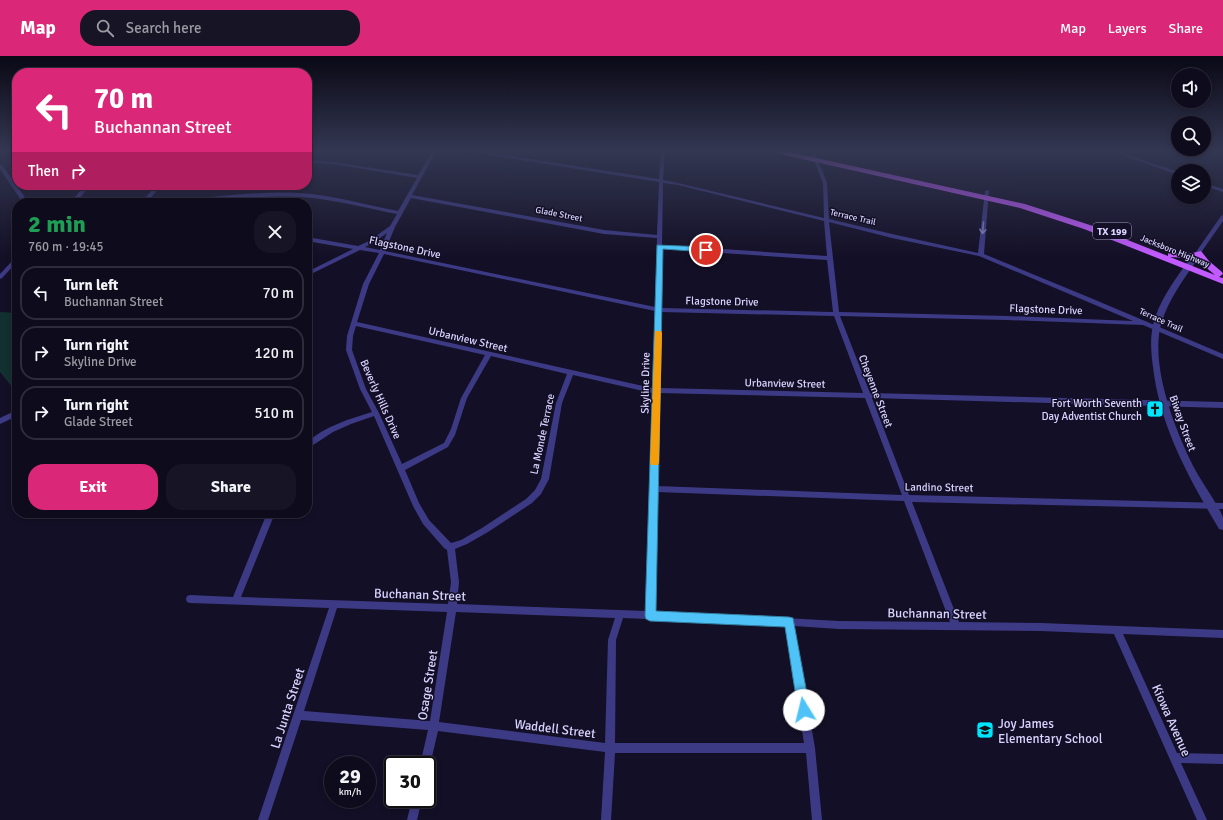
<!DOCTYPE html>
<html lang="en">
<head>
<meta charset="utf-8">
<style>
  :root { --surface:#0e0b1c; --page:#171425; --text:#f1f3f6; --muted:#9b9ba3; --line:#2e2b3b; --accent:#db2777 }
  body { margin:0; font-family:Signika,sans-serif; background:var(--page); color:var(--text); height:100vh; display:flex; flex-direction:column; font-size:15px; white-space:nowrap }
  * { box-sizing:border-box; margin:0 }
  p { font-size:13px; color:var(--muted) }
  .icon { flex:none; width:22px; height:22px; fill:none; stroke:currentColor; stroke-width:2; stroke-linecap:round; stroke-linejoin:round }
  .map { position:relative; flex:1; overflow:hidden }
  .details { position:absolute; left:12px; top:142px; width:300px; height:320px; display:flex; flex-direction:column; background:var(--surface); border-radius:16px; box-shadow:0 2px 6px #0003,0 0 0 1px var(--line) }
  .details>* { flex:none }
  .top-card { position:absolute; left:12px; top:12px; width:300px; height:122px; border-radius:16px; box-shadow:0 2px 6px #0003,0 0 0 1px var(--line); background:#db2777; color:#fff; overflow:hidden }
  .controls { position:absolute; left:1171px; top:12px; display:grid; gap:8px }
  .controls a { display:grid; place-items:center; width:40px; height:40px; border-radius:50%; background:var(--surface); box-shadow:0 2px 6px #0003,0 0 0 1px var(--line); font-size:20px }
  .speed { position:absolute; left:324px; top:700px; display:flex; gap:8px; font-size:20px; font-weight:700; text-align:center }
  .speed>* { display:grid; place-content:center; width:52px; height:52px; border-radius:50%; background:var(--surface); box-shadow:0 2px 6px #0003,0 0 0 1px var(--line); line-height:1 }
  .speed small { font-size:10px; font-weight:400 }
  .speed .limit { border:2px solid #111; border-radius:6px; background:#fff; color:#111 }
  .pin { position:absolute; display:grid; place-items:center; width:34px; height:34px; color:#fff; margin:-17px; border:2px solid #fff; border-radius:50%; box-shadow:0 1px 4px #0007 }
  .me { position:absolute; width:44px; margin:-22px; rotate:351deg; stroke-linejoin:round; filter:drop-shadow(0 0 3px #0008) }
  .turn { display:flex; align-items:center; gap:14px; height:84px; padding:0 16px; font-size:18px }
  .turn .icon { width:52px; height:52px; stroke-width:2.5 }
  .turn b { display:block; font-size:28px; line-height:34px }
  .then { display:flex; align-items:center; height:38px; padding:0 16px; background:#0003; gap:8px; font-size:15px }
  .round { display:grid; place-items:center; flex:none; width:42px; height:42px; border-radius:16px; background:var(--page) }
  .head { display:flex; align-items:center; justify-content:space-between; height:68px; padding:0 16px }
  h1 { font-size:24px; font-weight:700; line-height:30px; color:#1e9e55 }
  .action { display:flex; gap:8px; margin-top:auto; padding:8px 16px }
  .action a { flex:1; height:46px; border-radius:16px; background:var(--accent); color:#fff; font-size:16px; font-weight:700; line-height:46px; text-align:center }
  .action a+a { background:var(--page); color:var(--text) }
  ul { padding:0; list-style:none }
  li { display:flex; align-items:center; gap:12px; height:54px; margin:0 8px 6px; padding:0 8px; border:2px solid var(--line); border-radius:16px }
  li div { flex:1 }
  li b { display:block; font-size:15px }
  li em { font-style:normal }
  header { display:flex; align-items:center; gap:24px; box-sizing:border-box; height:56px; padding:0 20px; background:var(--accent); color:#fff }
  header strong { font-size:19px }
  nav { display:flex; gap:22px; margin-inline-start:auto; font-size:14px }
  .search { width:280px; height:36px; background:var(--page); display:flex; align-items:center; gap:10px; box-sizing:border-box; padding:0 14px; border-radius:16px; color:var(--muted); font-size:15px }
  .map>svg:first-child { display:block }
  .green { fill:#12302f }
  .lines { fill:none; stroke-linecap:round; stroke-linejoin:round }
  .minor { fill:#3d3a85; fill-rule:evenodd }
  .tertiary { fill:#3d3a85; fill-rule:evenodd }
  .primary { fill:#c25bff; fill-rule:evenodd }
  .oneway { stroke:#837fbc }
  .route { fill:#4fc3f7; stroke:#337fa1 }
  .slow { fill:#f59e0b }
  .labels { text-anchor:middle; stroke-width:3; stroke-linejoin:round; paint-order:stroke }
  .far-street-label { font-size:9px; fill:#d9d4ff; stroke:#130f26 }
  .shield { fill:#130f26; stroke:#9e99be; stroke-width:1 }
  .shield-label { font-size:10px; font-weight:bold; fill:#d9d4ff }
  .street-label { font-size:11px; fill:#d9d4ff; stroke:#130f26 }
  .poi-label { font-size:11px; fill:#d9d4ff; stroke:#130f26; text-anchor:end }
  .near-street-label { font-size:13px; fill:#d9d4ff; stroke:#130f26 }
  .near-poi-label { font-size:13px; fill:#d9d4ff; stroke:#130f26; text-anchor:start }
</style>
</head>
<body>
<header>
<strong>Map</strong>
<div class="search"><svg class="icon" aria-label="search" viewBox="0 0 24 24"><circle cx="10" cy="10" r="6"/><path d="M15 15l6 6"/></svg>Search here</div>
<nav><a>Map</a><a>Layers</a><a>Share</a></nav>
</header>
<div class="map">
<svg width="1223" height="764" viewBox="0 0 1223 764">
  <rect width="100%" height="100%" fill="#130f26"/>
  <path class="green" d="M0 256 17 257V337L0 316Z"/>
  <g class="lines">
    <path class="minor" d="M433 94H437L412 139 604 174 657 179 659 126 463 95 461 94H472L659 123 661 94H665L663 124 678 127 824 162 823 127 812 99 814 98 816 99 827 127 829 163 892 178 978 197 985 135 989 134 984 198 1093 243 1223 298V303L1143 269 1007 264 840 260 870 337 1223 346V352L872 342 909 439 1223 447V453L912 446 959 566 1041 567 1223 574V582L1123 578 1177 697 1223 698V708L1181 707 1207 764H1197L1114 578 1041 575 839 573 794 570 815 692 822 764H812L806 697H615L611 764H601L605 696 438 675 430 709 427 713V709H420L428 674 301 664 268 764H258L329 552 190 547 187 546 186 543 187 540 190 539 233 541 267 457H275L241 541 448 548 451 526 447 494 444 492 423 468 413 450 374 360 351 368 333 376 307 393V386C326 370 349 363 372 356L360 333 346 294 347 280 363 228 379 197 360 194 307 220V216L353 193 307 185V181L358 190 369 185 390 170 397 158C365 152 333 143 301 141 257 138 213 147 169 147L172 145C214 141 257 135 299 137 333 139 366 149 398 155L417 122 333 108 307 106V104L333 106 418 119ZM663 127 678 129 824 165 827 200 662 189ZM411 142 604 178 657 182 655 251 385 195 395 171ZM829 166 892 182 979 200 1133 265 1007 260 839 256ZM387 177 380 194 365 191 373 187ZM662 193 827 204 833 256 661 252ZM384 198 655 255 652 332 357 266 369 228ZM661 256 834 260 863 337 659 332ZM356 270 485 299 461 342 451 373 444 387 402 408 379 357 366 333 352 294 353 280ZM491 300 567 318 556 347 541 423 535 434 526 443 482 472 461 484 451 487 429 464 419 447 405 414 448 391 455 379 467 342ZM573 319 652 337 646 555 457 548 459 526 455 493 467 488 488 476 532 447 541 438 549 423 562 347ZM659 337 865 342 902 439 657 430ZM657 436 904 445 950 566 839 565 654 555ZM337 552 447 556 430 665 304 655ZM456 556 615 562 608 584 605 687 439 666ZM623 562 647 563 650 564 653 563 785 570 804 687H615L616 584Z
      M1108 94H1114L1178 116V119Z
      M0 109H2L29 147H23L0 113Z
      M1204 127 1223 133V136L1204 130Z
      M85 129H90L76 147H70Z
      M157 129H162L146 147H140Z
      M1223 159V165L1193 208H1189V206L1221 160Z
      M17 201V206L2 222 0 223V218L15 202Z
      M17 354V360L0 368V362Z
      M412 743H422L417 764H407Z"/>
    <path class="tertiary" d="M1188 205H1194L1195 207C1182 225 1169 244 1162 265 1148 308 1177 380 1197 417 1202 426 1222 455 1223 462 1223 466 1223 471 1223 474L1219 473C1189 422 1160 371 1153 311 1151 297 1150 283 1153 269 1158 246 1175 224 1188 205Z"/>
    <path class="primary" d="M768 94H780L1025 148 1090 169 1168 200V197H1171L1188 198 1201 195 1209 205 1222 216 1223 218 1219 221 1223 222V228L1084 173 1020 152 771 96ZM1196 200 1203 209 1215 219 1170 201 1189 202Z"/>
  </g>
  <defs><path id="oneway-shaft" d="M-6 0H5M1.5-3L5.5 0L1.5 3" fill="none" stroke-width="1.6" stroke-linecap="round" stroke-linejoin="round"/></defs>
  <use class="oneway" href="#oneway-shaft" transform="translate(983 172) rotate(95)"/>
  <linearGradient id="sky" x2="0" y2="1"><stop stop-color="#0a0815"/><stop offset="0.47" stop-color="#333752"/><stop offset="1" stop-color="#333752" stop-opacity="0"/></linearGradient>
  <rect width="1223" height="201" fill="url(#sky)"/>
  <path class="route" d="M657 189 706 191 710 194 706 196 663 193 656 555 789 561 793 562 810 654 808 658 804 660 800 658 798 654 785 571 650 565 646 563 645 560Z"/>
  <path class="slow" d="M655 275H661L662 277 659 406 658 409H651L650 406Z"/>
  <defs>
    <g id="church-square" transform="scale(0.9)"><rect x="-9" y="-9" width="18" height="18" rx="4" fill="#00e5ff" stroke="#130f26"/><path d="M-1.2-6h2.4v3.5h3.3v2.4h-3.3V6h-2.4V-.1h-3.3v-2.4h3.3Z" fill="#111"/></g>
    <g id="school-square" transform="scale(0.9)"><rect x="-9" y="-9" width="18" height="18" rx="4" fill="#00e5ff" stroke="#130f26"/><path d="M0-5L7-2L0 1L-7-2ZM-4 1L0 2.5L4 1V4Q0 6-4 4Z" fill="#111"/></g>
  </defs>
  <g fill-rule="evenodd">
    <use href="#church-square" x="1155" y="353"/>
    <use href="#school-square" x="985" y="674"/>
  </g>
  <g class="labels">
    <g class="far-street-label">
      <text transform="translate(559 158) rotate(11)" y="3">Glade Street</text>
      <text transform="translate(853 161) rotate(13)" y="3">Terrace Trail</text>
      <text transform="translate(1175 195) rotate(22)" y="3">Jacksboro Highway</text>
      <text transform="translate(1161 264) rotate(24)" y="3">Terrace Trail</text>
    </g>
    <rect class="shield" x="1093" y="167" width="38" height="16" rx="3"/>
    <g class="shield-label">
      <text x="1112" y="179">TX 199</text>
    </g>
    <g class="street-label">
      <text transform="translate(405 191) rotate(12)" y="4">Flagstone Drive</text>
      <text transform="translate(722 245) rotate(1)" y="4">Flagstone Drive</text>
      <text transform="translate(1046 253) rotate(2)" y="4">Flagstone Drive</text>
      <text transform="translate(468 283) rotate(13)" y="4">Urbanview Street</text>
      <text transform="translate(645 327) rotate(-89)" y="4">Skyline Drive</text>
      <text transform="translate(785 327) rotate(1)" y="4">Urbanview Street</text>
      <text transform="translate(876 335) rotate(69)" y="4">Cheyenne Street</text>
      <text transform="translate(381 343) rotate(66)" y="4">Beverly Hills Drive</text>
      <text transform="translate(1183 367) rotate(70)" y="4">Biway Street</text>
      <text transform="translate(542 378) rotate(-78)" y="4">La Monde Terrace</text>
      <text transform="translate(939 431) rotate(1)" y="4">Landino Street</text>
    </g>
    <g class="poi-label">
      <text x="1142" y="351">Fort Worth Seventh<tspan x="1142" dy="13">Day Adventist Church</tspan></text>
    </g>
    <g class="near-street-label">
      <text transform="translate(420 538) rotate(2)" y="5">Buchanan Street</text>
      <text transform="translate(937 557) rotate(1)" y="5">Buchannan Street</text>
      <text transform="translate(427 629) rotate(-81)" y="5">Osage Street</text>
      <text transform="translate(287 652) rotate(-72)" y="5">La Junta Street</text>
      <text transform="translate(1172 664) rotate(66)" y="5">Kiowa Avenue</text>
      <text transform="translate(555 672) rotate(7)" y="5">Waddell Street</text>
    </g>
    <g class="near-poi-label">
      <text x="998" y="672">Joy James<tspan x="998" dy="15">Elementary School</tspan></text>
    </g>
  </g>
</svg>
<div class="controls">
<a><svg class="icon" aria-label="sound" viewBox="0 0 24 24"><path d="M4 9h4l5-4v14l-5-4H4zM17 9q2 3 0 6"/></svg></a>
<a><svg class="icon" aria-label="search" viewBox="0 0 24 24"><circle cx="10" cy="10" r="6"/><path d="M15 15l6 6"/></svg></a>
<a><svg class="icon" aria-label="layers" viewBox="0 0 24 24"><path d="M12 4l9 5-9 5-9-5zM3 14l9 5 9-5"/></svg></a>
</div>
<div class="speed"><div>29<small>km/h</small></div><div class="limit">30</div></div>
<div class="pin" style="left:706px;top:194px;background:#d93025"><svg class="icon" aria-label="arrive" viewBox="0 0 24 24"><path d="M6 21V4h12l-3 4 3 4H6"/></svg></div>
<svg class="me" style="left:804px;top:654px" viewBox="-20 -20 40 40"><circle r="19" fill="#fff"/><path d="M0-13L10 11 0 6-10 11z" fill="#4fc3f7"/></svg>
<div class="top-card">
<div class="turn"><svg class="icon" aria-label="left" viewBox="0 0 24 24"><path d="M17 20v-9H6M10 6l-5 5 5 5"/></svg><div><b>70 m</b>Buchannan Street</div></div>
<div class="then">Then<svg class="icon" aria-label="right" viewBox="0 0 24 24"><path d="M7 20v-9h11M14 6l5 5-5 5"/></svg></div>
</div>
<section class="details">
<div class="head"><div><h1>2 min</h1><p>760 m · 19:45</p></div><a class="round"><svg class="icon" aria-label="close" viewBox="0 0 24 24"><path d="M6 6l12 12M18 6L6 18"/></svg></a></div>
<ul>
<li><svg class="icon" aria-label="left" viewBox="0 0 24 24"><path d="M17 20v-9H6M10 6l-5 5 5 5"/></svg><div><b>Turn left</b><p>Buchannan Street</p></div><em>70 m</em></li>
<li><svg class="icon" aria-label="right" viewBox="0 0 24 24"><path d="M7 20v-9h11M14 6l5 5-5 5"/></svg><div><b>Turn right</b><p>Skyline Drive</p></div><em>120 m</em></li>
<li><svg class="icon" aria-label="right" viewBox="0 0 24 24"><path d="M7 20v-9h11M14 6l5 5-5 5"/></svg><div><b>Turn right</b><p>Glade Street</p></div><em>510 m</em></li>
</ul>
<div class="action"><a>Exit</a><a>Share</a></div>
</section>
</div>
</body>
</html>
